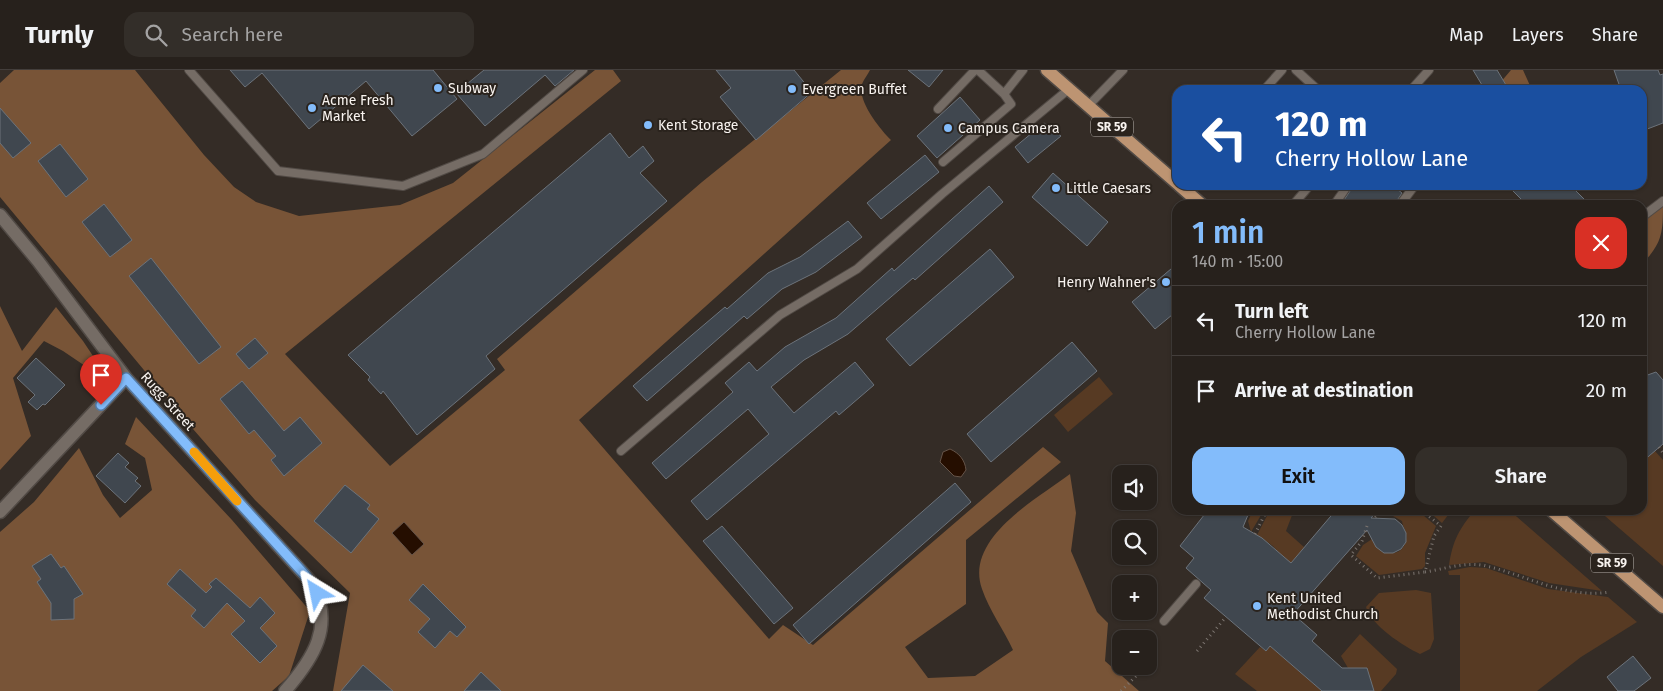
<!DOCTYPE html>
<html lang="en">
<head>
<meta charset="utf-8">
<style>
  :root { --surface:#27211c; --page:#332e29; --text:#f1f3f6; --muted:#a4a3a3; --line:#433e3b; --accent:#83bcfb }
  body { margin:0; font-family:"Fira Sans",sans-serif; background:var(--page); color:var(--text); height:100vh; display:flex; flex-direction:column; font-size:19px; white-space:nowrap }
  * { box-sizing:border-box; margin:0 }
  p { font-size:16px; color:var(--muted) }
  .icon { flex:none; width:28px; height:28px; fill:none; stroke:currentColor; stroke-width:2; stroke-linecap:round; stroke-linejoin:round }
  .map { position:relative; flex:1; overflow:hidden }
  .details { position:absolute; left:1172px; top:130px; width:475px; height:315px; display:flex; flex-direction:column; background:var(--surface); border-radius:15px; box-shadow:0 1px 4px #0004,0 0 0 1px var(--line) }
  .details>* { flex:none }
  .guide { position:absolute; left:1172px; top:15px; width:475px; height:105px; border-radius:15px; box-shadow:0 1px 4px #0004,0 0 0 1px var(--line); background:#1a4fa0; color:#fff; overflow:hidden }
  .fabs { position:absolute; left:1112px; top:395px; display:grid; gap:10px }
  .fabs a { display:grid; place-items:center; width:45px; height:45px; border-radius:10px; background:var(--surface); box-shadow:0 1px 4px #0004,0 0 0 1px var(--line); font-size:25px }
  .pin { position:absolute; display:grid; place-items:center; width:42px; height:42px; color:#fff; margin:-51px -21px; border-radius:50% 50% 50% 0; rotate:-45deg; box-shadow:0 0 5px #0007 }
  .pin .icon { rotate:45deg }
  .me { position:absolute; width:55px; margin:-28px; rotate:325deg; stroke-linejoin:round; filter:drop-shadow(0 0 4px #0008) }
  .turn { display:flex; align-items:center; gap:18px; height:105px; padding:0 20px; font-size:22px }
  .turn .icon { width:65px; height:65px; stroke-width:2.5 }
  .turn b { display:block; font-size:35px; line-height:42px }
  .round { display:grid; place-items:center; flex:none; width:52px; height:52px; border-radius:15px; background:var(--page) }
  .overview { display:flex; align-items:center; justify-content:space-between; height:85px; padding:0 20px }
  h1 { font-size:30px; font-weight:600; line-height:38px; color:var(--accent) }
  .cta { display:flex; gap:10px; margin-top:auto; padding:10px 20px }
  .cta a { flex:1; height:58px; border-radius:15px; background:var(--accent); color:#111; font-size:20px; font-weight:600; line-height:58px; text-align:center }
  .cta a+a { background:var(--page); color:var(--text) }
  ul { padding:0; list-style:none }
  li { display:flex; align-items:center; gap:15px; height:70px; padding:0 20px; border-top:1px solid var(--line) }
  li div { flex:1 }
  li b { display:block; font-size:19px }
  li em { font-style:normal }
  header { display:flex; align-items:center; gap:30px; box-sizing:border-box; height:70px; padding:0 25px; background:var(--surface); border-bottom:1px solid var(--line) }
  header strong { font-size:24px }
  nav { display:flex; gap:28px; margin-inline-start:auto; font-size:18px }
  .search { width:350px; height:45px; background:var(--page); display:flex; align-items:center; gap:12px; box-sizing:border-box; padding:0 18px; border-radius:15px; color:var(--muted); font-size:19px }
  .map>svg:first-child { display:block }
  .green { fill:#573a23 }
  .forest { fill:#785437 }
  .water { fill:#250e00; stroke:#645348 }
  .building { fill:#40474f; stroke:#6c737b }
  .lines { fill:none; stroke-linecap:round; stroke-linejoin:round }
  .lane-casing { stroke:#514a45; stroke-width:10 }
  .street-casing { stroke:#514a45; stroke-width:15 }
  .primary-casing { stroke:#514a45; stroke-width:15 }
  .path { stroke:#7c7570; stroke-width:3; stroke-dasharray:1 4; stroke-linecap:butt }
  .lane { stroke:#756c65; stroke-width:8 }
  .street { stroke:#756c65; stroke-width:12 }
  .primary { stroke:#bd9472; stroke-width:12 }
  .route-casing { stroke:#557aa3; stroke-width:12 }
  .route { stroke:#83bcfb; stroke-width:9 }
  .slow { stroke:#f59e0b; stroke-width:9 }
  .poi-dot { fill:#83bcfb; stroke:#2a231d; stroke-width:2 }
  .labels { text-anchor:middle; stroke-width:4; stroke-linejoin:round; paint-order:stroke }
  .shield { fill:#2a231d; stroke:#bab5b0; stroke-width:1 }
  .shield-label { font-size:12px; font-weight:bold; fill:#f8f3ef }
  .poi-label { font-size:14px; fill:#f8f3ef; stroke:#2a231d; text-anchor:start }
  .street-label { font-size:14px; fill:#f8f3ef; stroke:#2a231d }
</style>
</head>
<body>
<header>
<strong>Turnly</strong>
<div class="search"><svg class="icon" aria-label="search" viewBox="0 0 24 24"><circle cx="10" cy="10" r="6"/><path d="M15 15l6 6"/></svg>Search here</div>
<nav><a>Map</a><a>Layers</a><a>Share</a></nav>
</header>
<div class="map">
<svg width="1663" height="621" viewBox="0 0 1663 621">
  <rect width="100%" height="100%" fill="#342c26"/>
  <path class="green" d="M1099 307 1113 324 1068 362 1054 345Z
    M1655 381 1663 390V496L1598 440H1642L1643 385Z
    M1253 440H1264L1251 462 1248 451Z
    M1270 440H1294L1286 461 1305 478 1289 495 1273 476 1257 465Z
    M1388 440H1417L1436 456 1425 483V496L1422 499 1379 505 1356 486 1363 475 1372 469C1379 483 1400 491 1406 471 1408 463 1403 458 1402 451L1393 446H1380Z
    M1427 440H1452L1442 453Z
    M1475 440H1509L1602 521 1549 513 1484 492 1449 495C1453 470 1459 459 1475 440Z
    M1470 497 1486 498 1548 519 1608 527 1637 552 1581 587 1537 621H1460V505H1449L1448 501Z
    M1416 520 1431 523 1434 569 1430 579 1420 584C1403 576 1371 555 1366 537L1379 523Z
    M1360 564 1397 599 1396 604 1381 621H1374L1367 598H1348L1341 586Z
    M1270 576 1322 621H1257L1235 604 1260 577 1266 581Z"/>
  <path class="forest" d="M14 0H135L204 85 234 117 256 132 299 146 400 135 453 113 595 0H613L621 11 285 284 390 396 505 300 497 289 702 112 841 0H870C868 4 864 9 862 14 857 31 880 59 891 70L579 350 769 569 783 555 813 575 1043 377 1061 392 966 470V534L905 577 928 608 975 606 1013 580C1004 560 989 540 982 519 964 468 1037 429 1070 404L1076 443 1071 481 1097 542 1108 553 1105 591 1139 621H333L350 523 255 430 193 359 0 127V13Z
    M1511 0H1523L1532 20H1494Z
    M1663 131C1663 162 1663 172 1643 193V147Z
    M0 236 22 281 56 237 83 271 101 298 97 304 63 281 44 271 13 308 31 366 0 400Z
    M136 347 232 450 310 541 289 606 272 621H0V462L34 432 79 378 103 425 120 448 152 420 145 388 125 374Z"/>
  <path class="water" d="M950 379C959 383 965 390 966 400L961 407 954 406 940 392 943 382Z
    M404 452 424 474 412 485 392 463Z"/>
  <path class="building" d="M230 0H433L457 29 412 66 366 11 309 59 262 3 245 17Z
    M484 0H574L555 16 545 5 485 56 456 23Z
    M716 0H794L812 22 756 70 720 27 731 18Z
    M908 0H943L929 17Z
    M1473 0H1497L1509 20H1485Z
    M1614 0H1658L1660 5 1663 4V53L1642 61V20H1621Z
    M960 27 980 50 937 88 917 66Z
    M0 38 31 73 13 88 0 73Z
    M1044 53 1061 66 1028 93 1015 77Z
    M610 63 629 88 643 76 654 91 640 103 667 131 486 286 495 299 417 365 383 321 381 324 368 310 370 307 348 285Z
    M60 74 88 109 66 127 38 91Z
    M925 85 939 102 881 149 867 133Z
    M1053 103 1108 152 1087 176 1032 127Z
    M1392 115 1402 123 1394 135H1350L1344 130 1354 115Z
    M1507 115H1570L1590 135H1527Z
    M989 116 1003 132 915 210 913 208 848 264 804 290 771 317 794 343 855 292 874 315 839 345 836 341 707 450 691 431 769 364 748 339 666 409 652 393 733 322 725 313 749 292 757 301 785 277 836 248 892 198 894 201Z
    M104 134 132 170 110 187 82 152Z
    M848 151 862 167 816 202 782 219 747 249 744 246 647 331 633 316 692 265 725 237 727 239 768 203 800 187Z
    M990 179 1014 207 910 296 886 269Z
    M151 188 221 277 199 294 129 206Z
    M1178 193V240L1155 259 1132 232Z
    M255 268 268 283 249 299 236 284Z
    M1072 272 1097 301 991 392 967 364Z
    M36 288 65 315 45 335 43 334 37 340 28 332 35 325 17 308Z
    M1656 302 1663 310V374L1642 392V307Z
    M242 311 284 361 300 347 322 373 284 406 271 390 276 386 254 360 249 364 220 329Z
    M118 383 129 393 125 397 138 408 135 411 141 416 125 433 96 406Z
    M955 413 971 432 809 574 793 555Z
    M345 415 370 435 367 439 379 449 351 483 314 451Z
    M1208 440H1250L1243 457 1262 468 1291 493 1336 440H1378L1371 448 1395 449 1402 455 1406 463V472L1401 479 1393 483H1384L1376 477 1367 460 1293 544 1317 565 1312 571 1342 598H1367L1374 621H1322L1270 576 1266 581 1204 528 1211 520 1186 498 1194 488 1180 476Z
    M722 456 793 538 774 554 703 471Z
    M51 484 61 498 64 496 83 524 74 529V549L51 550V533L37 512 41 509 32 496Z
    M180 499 206 523 212 517 209 514 216 508 250 538 260 527 275 543 260 558 277 576 260 593 231 564 245 551 227 533 204 558 191 546 196 540 167 514Z
    M423 514 466 557 457 567 450 561 435 578 418 562 430 549 409 530Z
    M1633 586 1651 608 1634 621H1618L1607 607Z
    M363 595 393 621H341Z
    M481 602 501 621H464Z"/>
  <g class="lines">
    <g class="lane-casing">
      <path id="lane" d="M189 0 278 101 403 116 483 84 583 0
        M978 0 1004 24
        M1296 0 1318 20
        M1264 20 1282 0
        M1411 20 1429 0
        M1088 36 1123 0
        M938 39 975 0
        M943 92 1011 34 1004 24 1023 0
        M1293 135 1310 115
        M1334 135 1348 115
        M1400 135 1415 115
        M1432 135H1440
        M1642 147 1663 131
        M621 381 780 245 857 199 942 124 1069 19
        M1164 551 1196 514"/>
    </g>
    <g class="street-casing">
      <path id="street" d="M0 145 38 191 126 308 312 513C335 556 313 589 285 621
        M0 442 126 308"/>
    </g>
    <g class="primary-casing">
      <path id="primary" d="M1047 0 1178 114
        M1179 115 1202 135
        M1551 440 1663 537"/>
    </g>
    <path class="path" d="M1659 377 1663 383
      M1375 447 1382 440
      M1367 456 1362 471 1351 485 1377 508 1425 502 1434 466 1441 456 1421 440
      M1255 464 1267 440
      M1425 502C1444 499 1467 491 1486 496 1526 505 1566 529 1609 522
      M1197 581 1226 547
      M1121 621 1140 602"/>
    <use href="#lane" class="lane"/>
    <use href="#street" class="street"/>
    <use href="#primary" class="primary"/>
  </g>
  <g class="lines">
    <g class="route-casing">
      <path id="route" d="M101 335 126 308 305 505 317 523"/>
    </g>
    <use href="#route" class="route"/>
    <path class="slow" d="M194 382 237 431"/>
  </g>
  <g class="poi-dot">
    <circle cx="438" cy="18" r="5"/>
    <circle cx="792" cy="19" r="5"/>
    <circle cx="312" cy="38" r="5"/>
    <circle cx="648" cy="55" r="5"/>
    <circle cx="948" cy="58" r="5"/>
    <circle cx="1056" cy="118" r="5"/>
    <circle cx="1166" cy="212" r="5"/>
    <circle cx="1257" cy="536" r="5"/>
  </g>
  <g class="labels">
    <g class="shield">
      <rect x="1091" y="47.5" width="42" height="19" rx="4"/>
      <rect x="1591" y="483.5" width="42" height="19" rx="4"/>
    </g>
    <g class="shield-label">
      <text x="1112" y="61">SR 59</text>
      <text x="1612" y="497">SR 59</text>
    </g>
    <g class="poi-label">
      <text x="448" y="23">Subway</text>
      <text x="802" y="24">Evergreen Buffet</text>
      <text x="322" y="35">Acme Fresh<tspan x="322" dy="16">Market</tspan></text>
      <text x="658" y="60">Kent Storage</text>
      <text x="958" y="63">Campus Camera</text>
      <text x="1066" y="123">Little Caesars</text>
      <text x="1156" y="217" text-anchor="end">Henry Wahner's</text>
      <text x="1267" y="533">Kent United<tspan x="1267" dy="16">Methodist Church</tspan></text>
    </g>
    <g class="street-label">
      <text transform="translate(168 331) rotate(48)" y="5">Rugg Street</text>
    </g>
  </g>
</svg>
<div class="fabs">
<a><svg class="icon" aria-label="sound" viewBox="0 0 24 24"><path d="M4 9h4l5-4v14l-5-4H4zM17 9q2 3 0 6"/></svg></a>
<a><svg class="icon" aria-label="search" viewBox="0 0 24 24"><circle cx="10" cy="10" r="6"/><path d="M15 15l6 6"/></svg></a>
<a>+</a>
<a>−</a>
</div>
<div class="pin" style="left:101px;top:335px;background:#d93025"><svg class="icon" aria-label="arrive" viewBox="0 0 24 24"><path d="M6 21V4h12l-3 4 3 4H6"/></svg></div>
<svg class="me" style="left:317px;top:523px" viewBox="-20 -20 40 40"><path d="M0-17L14 15 0 8-14 15z" fill="#83bcfb" stroke="#fff" stroke-width="4"/></svg>
<div class="guide">
<div class="turn"><svg class="icon" aria-label="left" viewBox="0 0 24 24"><path d="M17 20v-9H6M10 6l-5 5 5 5"/></svg><div><b>120 m</b>Cherry Hollow Lane</div></div>
</div>
<section class="details">
<div class="overview"><div><h1>1 min</h1><p>140 m · 15:00</p></div><a class="round" style="background:#d93025;color:#fff"><svg class="icon" aria-label="close" viewBox="0 0 24 24"><path d="M6 6l12 12M18 6L6 18"/></svg></a></div>
<ul>
<li><svg class="icon" aria-label="left" viewBox="0 0 24 24"><path d="M17 20v-9H6M10 6l-5 5 5 5"/></svg><div><b>Turn left</b><p>Cherry Hollow Lane</p></div><em>120 m</em></li>
<li><svg class="icon" aria-label="arrive" viewBox="0 0 24 24"><path d="M6 21V4h12l-3 4 3 4H6"/></svg><div><b>Arrive at destination</b></div><em>20 m</em></li>
</ul>
<div class="cta"><a>Exit</a><a>Share</a></div>
</section>
</div>
</body>
</html>
